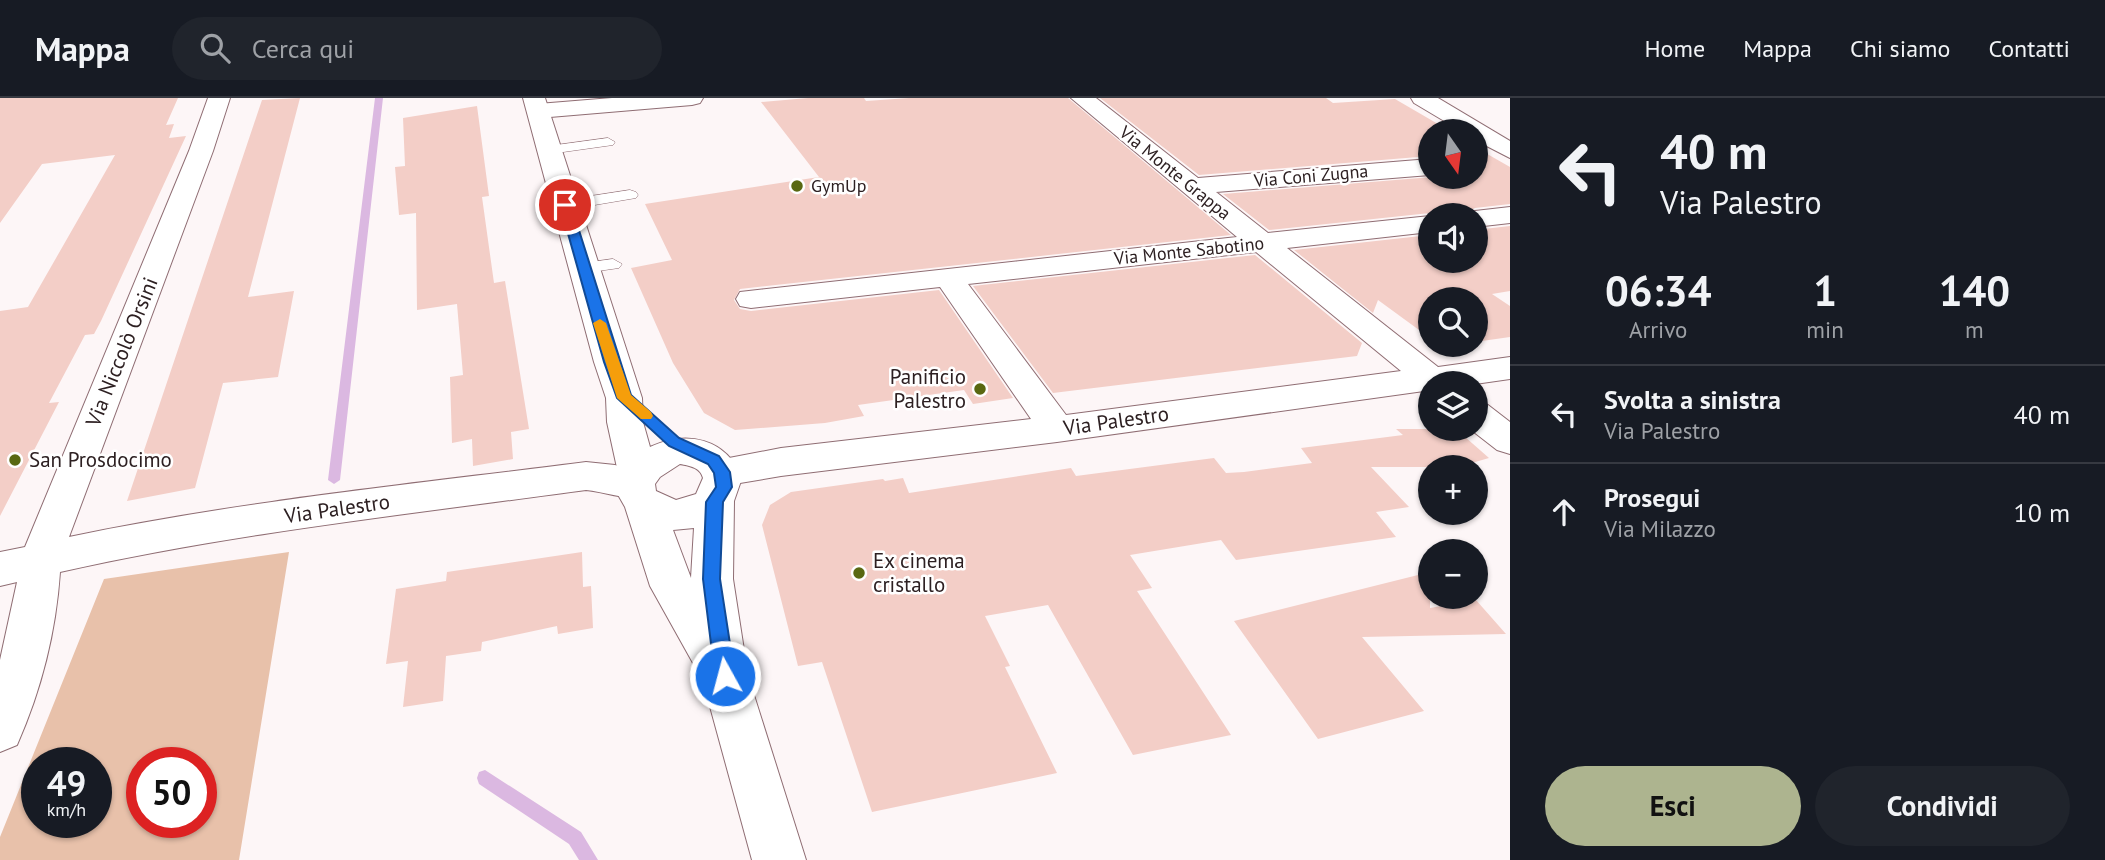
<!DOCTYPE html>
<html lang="it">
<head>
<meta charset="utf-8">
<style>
  :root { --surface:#171b24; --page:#20242c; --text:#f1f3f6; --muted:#9ea1a6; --line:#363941; --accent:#adb48f }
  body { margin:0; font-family:"PT Sans",sans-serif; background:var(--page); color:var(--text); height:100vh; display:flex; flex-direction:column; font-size:26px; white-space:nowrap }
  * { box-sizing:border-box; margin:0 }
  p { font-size:23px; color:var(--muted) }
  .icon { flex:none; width:38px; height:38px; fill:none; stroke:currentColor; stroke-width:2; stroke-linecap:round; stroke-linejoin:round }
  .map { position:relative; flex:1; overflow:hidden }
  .panel { display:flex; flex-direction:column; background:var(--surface); width:595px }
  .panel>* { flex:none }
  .banner { background:#171b24; color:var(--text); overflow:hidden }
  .needle { width:46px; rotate:166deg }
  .tools { position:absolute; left:1418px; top:21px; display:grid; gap:14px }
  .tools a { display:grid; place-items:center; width:70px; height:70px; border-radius:50%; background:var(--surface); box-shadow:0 2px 5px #0004; font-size:35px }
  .speed { position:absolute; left:21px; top:649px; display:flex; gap:14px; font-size:35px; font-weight:700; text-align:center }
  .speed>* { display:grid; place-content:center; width:91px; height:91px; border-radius:50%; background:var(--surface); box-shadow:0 2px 5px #0004; line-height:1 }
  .speed small { font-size:18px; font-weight:400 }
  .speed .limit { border:10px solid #d22; background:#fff; color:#111 }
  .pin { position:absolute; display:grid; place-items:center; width:60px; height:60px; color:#fff; margin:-30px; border:4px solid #fff; border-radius:50%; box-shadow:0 2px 7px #0007 }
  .me { position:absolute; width:77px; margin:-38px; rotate:353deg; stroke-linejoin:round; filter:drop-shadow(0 0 5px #0008) }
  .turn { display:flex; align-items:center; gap:24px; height:147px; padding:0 35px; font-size:32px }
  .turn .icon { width:91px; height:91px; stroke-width:2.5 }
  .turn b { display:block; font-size:49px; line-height:60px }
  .eta { display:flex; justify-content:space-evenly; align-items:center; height:119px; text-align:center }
  .eta b { font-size:42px; font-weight:700; line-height:49px }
  .cta { display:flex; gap:14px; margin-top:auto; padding:14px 35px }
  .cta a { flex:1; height:80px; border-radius:42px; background:var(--accent); color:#111; font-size:28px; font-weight:700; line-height:80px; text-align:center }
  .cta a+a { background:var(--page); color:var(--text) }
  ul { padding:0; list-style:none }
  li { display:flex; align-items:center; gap:21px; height:98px; padding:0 35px; border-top:2px solid var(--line) }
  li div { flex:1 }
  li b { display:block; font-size:26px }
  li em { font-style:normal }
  header { display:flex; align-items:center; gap:42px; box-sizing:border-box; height:98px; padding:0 35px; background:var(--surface); border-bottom:2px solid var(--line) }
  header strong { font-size:33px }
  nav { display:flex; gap:38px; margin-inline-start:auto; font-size:24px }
  .search { width:490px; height:63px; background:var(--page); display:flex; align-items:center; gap:18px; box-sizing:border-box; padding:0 24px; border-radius:38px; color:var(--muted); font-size:26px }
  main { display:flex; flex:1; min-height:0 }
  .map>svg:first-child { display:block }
  .green { fill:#e8c1aa; fill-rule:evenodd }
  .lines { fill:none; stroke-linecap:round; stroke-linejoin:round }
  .stream { fill:#dbb8e1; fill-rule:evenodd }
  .building { fill:#f3cec7 }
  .service-casing { stroke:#8f6d73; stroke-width:1 }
  .minor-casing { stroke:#8f6d73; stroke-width:2 }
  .secondary-casing { stroke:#8f6d73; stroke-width:2 }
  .service { fill:#fff; fill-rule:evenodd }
  .minor { fill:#fff; fill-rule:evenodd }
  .secondary { fill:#fff; fill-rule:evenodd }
  .route { fill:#1a73e8; stroke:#114b97; stroke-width:2 }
  .slow { fill:#f59e0b }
  .poi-dot { fill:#596811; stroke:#fff; stroke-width:2.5 }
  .labels { text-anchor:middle; stroke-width:5; stroke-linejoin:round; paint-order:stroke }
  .far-street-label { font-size:18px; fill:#2d2022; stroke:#fff }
  .far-poi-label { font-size:18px; fill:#2d2022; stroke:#fff; text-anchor:start }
  .street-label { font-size:21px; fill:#2d2022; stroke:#fff }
  .poi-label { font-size:21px; fill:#2d2022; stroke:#fff; text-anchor:start }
</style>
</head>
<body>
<header>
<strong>Mappa</strong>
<div class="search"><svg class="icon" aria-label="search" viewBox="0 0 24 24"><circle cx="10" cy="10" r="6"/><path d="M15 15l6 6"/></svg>Cerca qui</div>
<nav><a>Home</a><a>Mappa</a><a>Chi siamo</a><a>Contatti</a></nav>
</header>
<main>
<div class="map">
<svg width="1510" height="762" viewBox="0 0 1510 762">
  <rect width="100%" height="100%" fill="#fdf6f7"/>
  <path class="green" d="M289 454 239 762H0V739L104 481ZM96 665V724H37V665ZM201 665V724H142V665Z"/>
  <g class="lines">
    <path class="stream" d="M375 0H383L340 382 334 386 328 382Z
      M485 672 581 734 598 762H579L569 746 479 686 477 680 479 674Z"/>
  </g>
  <path class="building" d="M0 0H178L166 27 174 26 169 40 186 38 101 223 94 236 85 237 49 305 59 304 0 418V213L28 209 115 57 42 66 0 125Z
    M300 0 248 199 294 193 278 279 223 285 195 390 127 403 262 2Z
    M808 0H864L866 3 909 0H1068L1231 137 740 191 734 202 740 211 751 213 939 192 1013 300 973 306 964 292 858 307 864 318 825 325 735 332 704 315 699 307 673 265 631 170 672 162 645 106 819 79 761 4Z
    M1100 0H1326L1333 5 1395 1 1450 33H1430V58L1199 77Z
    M477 8 489 98 482 99 494 185 505 183 529 331 511 334 513 361 473 368 472 341 452 345 450 279 463 277 457 206 417 212 416 115 399 117 395 69 405 68 403 20Z
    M1475 49 1510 69V106L1475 110 1461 117 1430 115 1269 132 1223 96 1432 79H1475Z
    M1510 128V193L1492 196 1510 208V239L1475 244V201H1430V240L1378 202 1373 215 1294 152 1430 137V163H1475V132Z
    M1255 157 1362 245 1357 258 1053 295 973 188Z
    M1396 331H1456L1489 360 1458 369H1371L1409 409 1376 414 1396 439 1236 462 1221 442 1130 457 1152 490 1137 493 1231 637 1133 657 1048 507 985 518 1010 568 1005 569 1057 675 872 714 822 564 798 568 762 427 770 407 791 394 883 381 885 383 903 380 909 395 1071 370 1076 378 1214 360 1226 375 1244 374 1312 365 1301 350 1403 337Z
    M582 454 583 489 591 488 593 530 558 536 557 528 482 544 481 553 446 558 443 603 403 609 408 563 386 566 396 491 446 483 447 474Z
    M1430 474V510L1476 502 1506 536 1362 539 1424 613 1318 641 1234 523Z"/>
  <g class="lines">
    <g class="service-casing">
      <path id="service" d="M608 40 615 44 613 47 549 56 542 52 549 48Z
        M630 92 636 94 638 97 636 100 565 112 557 107 565 102Z
        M613 161 622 166 619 170 584 175 575 170 584 165Z"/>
    </g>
    <g class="minor-casing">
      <path id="minor" d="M208 0H230L213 53 69 439C240 403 414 386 586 364L615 367 650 378 655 388 650 398C630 404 607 394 586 392 410 416 233 435 60 474 56 534 41 593 17 647L0 654V562L17 484 0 488V454L25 449 189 53Z
        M612 0H703L700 5 692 7 538 20 530 18 527 13 530 8 538 6Z
        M1071 0H1096L1198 80 1430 61V77L1216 94 1268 135 1430 118V134L1287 150 1438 269 1510 259V281L1475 286 1430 285V294L1424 293 1057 344 781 378 722 388 708 384 703 374 708 364 781 350 1031 321 940 189 751 210 740 208 736 201 740 194 1237 139ZM1256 154 1401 273 1066 317 968 186Z
        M1411 0H1438L1510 43V60L1475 42V33H1461L1414 5Z
        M1510 109V125L1475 129V117H1464L1475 113Z
        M1475 304 1488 307 1510 324V356L1497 352 1470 331H1475Z"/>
    </g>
    <g class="secondary-casing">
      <path id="secondary" d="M523 0H545L642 300 643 324 650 349C687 332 726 340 742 380L734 403 733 481 748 578 806 762H752L703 583 650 488 625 409 617 395 619 379 607 324 606 300 594 264ZM680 366C690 368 700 369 703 380L696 396 676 402 656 393 655 386 660 379ZM694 430 691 480 673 432Z"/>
    </g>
    <use href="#service" class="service"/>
    <use href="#minor" class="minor"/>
    <use href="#secondary" class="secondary"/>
  </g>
  <path class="route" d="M561 105 571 107 631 297 679 340 719 358 730 374 732 389 723 404 720 481 735 578 732 585 725 587 718 585 715 578 703 481 706 404 716 389 714 375 708 366 669 348 617 300 604 264 560 107Z"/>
  <path class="slow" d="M600 221 606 225 631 297 651 314 653 318 651 321H641L617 300 593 225Z"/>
  <g class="poi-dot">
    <circle cx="797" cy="88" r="7"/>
    <circle cx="980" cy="291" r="7"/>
    <circle cx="15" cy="362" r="7"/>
    <circle cx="859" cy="475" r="7"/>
  </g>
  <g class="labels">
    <g class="far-street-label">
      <text transform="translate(1175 75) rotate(39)" y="6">Via Monte Grappa</text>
      <text transform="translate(1311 78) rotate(-5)" y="6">Via Coni Zugna</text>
      <text transform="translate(1189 153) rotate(-6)" y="6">Via Monte Sabotino</text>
    </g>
    <g class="far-poi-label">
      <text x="811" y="94">GymUp</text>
    </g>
    <g class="street-label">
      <text transform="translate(122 254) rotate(-68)" y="7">Via Niccolò Orsini</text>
      <text transform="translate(1116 323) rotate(-8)" y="7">Via Palestro</text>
      <text transform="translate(337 411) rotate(-8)" y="7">Via Palestro</text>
    </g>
    <g class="poi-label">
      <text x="966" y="286" text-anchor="end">Panificio<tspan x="966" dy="24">Palestro</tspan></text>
      <text x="29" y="369">San Prosdocimo</text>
      <text x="873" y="470">Ex cinema<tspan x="873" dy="24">cristallo</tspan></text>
    </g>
  </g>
</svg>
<div class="tools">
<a><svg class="needle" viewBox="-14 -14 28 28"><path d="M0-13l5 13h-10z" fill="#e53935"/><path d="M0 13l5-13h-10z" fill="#9ea1a6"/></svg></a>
<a><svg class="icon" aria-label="sound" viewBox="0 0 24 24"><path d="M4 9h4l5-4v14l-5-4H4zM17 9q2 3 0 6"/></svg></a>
<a><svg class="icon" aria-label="search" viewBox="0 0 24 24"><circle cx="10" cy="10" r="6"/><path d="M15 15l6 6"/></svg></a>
<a><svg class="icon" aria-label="layers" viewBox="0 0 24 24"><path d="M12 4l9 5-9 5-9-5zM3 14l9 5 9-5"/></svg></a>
<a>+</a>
<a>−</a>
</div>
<div class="speed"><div>49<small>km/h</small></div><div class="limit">50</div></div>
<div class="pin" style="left:565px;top:107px;background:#d93025"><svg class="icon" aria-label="arrive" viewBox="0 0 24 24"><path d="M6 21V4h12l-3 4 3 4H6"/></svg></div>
<svg class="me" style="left:725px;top:578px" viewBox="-20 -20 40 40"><circle r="17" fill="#1a73e8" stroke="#fff" stroke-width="3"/><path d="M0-11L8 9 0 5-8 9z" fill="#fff"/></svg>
</div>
<section class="panel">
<div class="banner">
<div class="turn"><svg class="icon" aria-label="left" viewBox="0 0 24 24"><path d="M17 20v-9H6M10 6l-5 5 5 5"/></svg><div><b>40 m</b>Via Palestro</div></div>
</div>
<div class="eta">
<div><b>06:34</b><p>Arrivo</p></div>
<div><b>1</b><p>min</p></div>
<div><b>140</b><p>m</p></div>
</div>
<ul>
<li><svg class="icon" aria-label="left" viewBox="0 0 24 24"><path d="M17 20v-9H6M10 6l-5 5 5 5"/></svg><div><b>Svolta a sinistra</b><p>Via Palestro</p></div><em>40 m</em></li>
<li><svg class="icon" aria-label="ahead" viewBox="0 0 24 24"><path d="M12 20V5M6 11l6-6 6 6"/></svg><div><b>Prosegui</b><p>Via Milazzo</p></div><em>10 m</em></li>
</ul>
<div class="cta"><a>Esci</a><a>Condividi</a></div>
</section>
</main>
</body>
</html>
